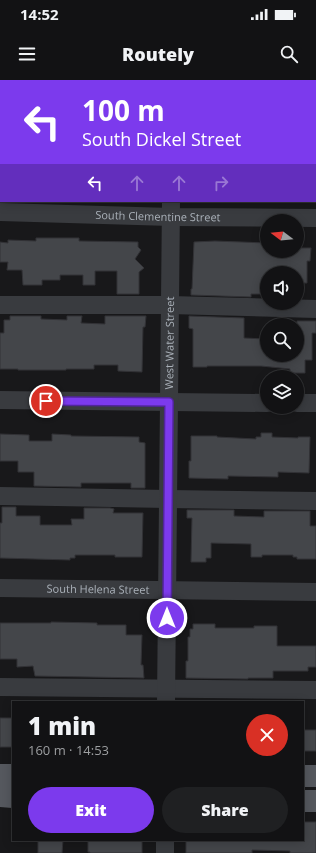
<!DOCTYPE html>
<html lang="en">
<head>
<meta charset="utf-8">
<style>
  :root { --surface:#121214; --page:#1f2022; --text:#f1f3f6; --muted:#9c9ea0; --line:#313234; --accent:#7c3aed }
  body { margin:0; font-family:"Open Sans",sans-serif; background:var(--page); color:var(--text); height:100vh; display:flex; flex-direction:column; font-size:15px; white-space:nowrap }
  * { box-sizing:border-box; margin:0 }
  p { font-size:13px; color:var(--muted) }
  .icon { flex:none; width:22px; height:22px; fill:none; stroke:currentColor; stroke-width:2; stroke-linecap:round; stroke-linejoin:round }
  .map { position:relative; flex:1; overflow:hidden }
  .drawer { position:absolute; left:12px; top:621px; width:292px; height:140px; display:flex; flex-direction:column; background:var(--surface); border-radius:0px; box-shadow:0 2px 10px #0003,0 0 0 1px var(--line) }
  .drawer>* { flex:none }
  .guide { position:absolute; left:0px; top:0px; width:316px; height:122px; box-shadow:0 2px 10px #0003,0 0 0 1px var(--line); background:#7c3aed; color:#fff; overflow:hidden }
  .needle { width:26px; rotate:286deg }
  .tools { position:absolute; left:260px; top:134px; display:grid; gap:8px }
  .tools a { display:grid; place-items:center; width:44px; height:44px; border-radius:50%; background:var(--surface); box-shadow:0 2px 10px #0003,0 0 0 1px var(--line); font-size:20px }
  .pin { position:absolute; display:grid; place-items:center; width:34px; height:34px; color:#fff; margin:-17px; border:2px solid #fff; border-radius:50%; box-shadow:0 1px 4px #0007 }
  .me { position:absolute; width:44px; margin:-22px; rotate:0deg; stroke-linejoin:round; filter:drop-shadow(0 0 3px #0008) }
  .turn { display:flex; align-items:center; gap:14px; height:84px; padding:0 16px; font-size:18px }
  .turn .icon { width:52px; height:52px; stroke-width:2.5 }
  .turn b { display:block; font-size:28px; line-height:34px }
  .lanes { display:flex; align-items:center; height:38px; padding:0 16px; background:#0003; justify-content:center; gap:20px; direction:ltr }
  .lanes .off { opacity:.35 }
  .round { display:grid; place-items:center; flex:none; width:42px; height:42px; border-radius:21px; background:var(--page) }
  .summary { display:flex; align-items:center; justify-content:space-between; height:68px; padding:0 16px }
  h1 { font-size:24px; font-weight:800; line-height:30px }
  .button { display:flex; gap:8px; margin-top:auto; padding:8px 16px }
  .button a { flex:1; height:46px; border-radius:24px; background:var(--accent); color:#fff; font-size:16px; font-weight:800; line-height:46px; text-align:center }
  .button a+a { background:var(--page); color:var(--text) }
  .status { display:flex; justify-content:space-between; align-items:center; height:28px; padding:0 20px; background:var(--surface); direction:ltr }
  .status svg { height:11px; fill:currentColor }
  header { display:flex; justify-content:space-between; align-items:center; height:52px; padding:0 16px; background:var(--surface); font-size:18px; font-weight:800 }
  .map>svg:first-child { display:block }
  .building { fill:#44464a; stroke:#323236 }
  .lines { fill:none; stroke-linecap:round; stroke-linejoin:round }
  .minor { stroke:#393b3f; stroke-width:18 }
  .major { stroke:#55585e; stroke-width:22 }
  .route-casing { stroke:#51269a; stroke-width:10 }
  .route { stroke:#7c3aed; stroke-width:7 }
  .labels { text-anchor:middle; stroke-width:3.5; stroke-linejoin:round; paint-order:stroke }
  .street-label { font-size:11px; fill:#aab1b9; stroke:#131315 }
</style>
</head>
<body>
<div class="status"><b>14:52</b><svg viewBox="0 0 49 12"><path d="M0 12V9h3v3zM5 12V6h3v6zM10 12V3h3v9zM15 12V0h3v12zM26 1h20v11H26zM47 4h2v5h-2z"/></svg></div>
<header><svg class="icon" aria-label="menu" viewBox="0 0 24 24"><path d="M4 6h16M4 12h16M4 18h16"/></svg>Routely<svg class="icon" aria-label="search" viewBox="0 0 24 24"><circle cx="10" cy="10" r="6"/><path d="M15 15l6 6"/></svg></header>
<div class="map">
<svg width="316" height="773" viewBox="0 0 316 773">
  <rect width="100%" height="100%" fill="#18181a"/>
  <path class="building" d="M36 158H79V161L138 162V167L141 170 135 179 144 188 139 192V214H117V191H95V205H83V195H60V200H42V205H23L22 190H7L8 182H0V162L8 163V160L36 161Z
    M215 161 267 163V171H297V168H311L310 181H307V203H297V193H267V197H262V214H251V217L191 215V209H192L194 162Z
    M10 236H41V239L67 240V236H82L81 243 105 244V236H146L145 247H143L142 292 118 291V285H94V289H66V290H18V289H0V253H4V240H10Z
    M189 236 244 238V258L266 259V269H267V275H297V241H316V253H312V280H305V293H290V289L261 286H207V287H193V249L189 248Z
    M261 353H272V357L298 358V357H310L309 393 278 392V397L228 396V399L189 398V381H191V356H217V357L256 359V357H261Z
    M0 354 29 355V361H52V354L71 355V356L139 357V362L145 363V408H131V403H81V407L34 406V392H18V381H0Z
    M2 427H16V436H40V445H72L71 439H84V428H110L114 429 113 433H143L142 477H115V475H75V478H70V480L0 478V443H2Z
    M187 430H234V436L264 437V431H310V446H316V479H297V477H293V475H262V477H251V464L211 463V478H206V482H191L192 438H187Z
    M51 542 97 543V545H126V555H142L141 585H143L144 598 35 596 33 586 17 587V579H0V543H51Z
    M193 544H215V548H254V546H277V566H316V587H308V591H273V598H248V599L186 598V581H188V557H190V549H193Z
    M0 638H13V667H0Z
    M303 650H316V671H303Z
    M303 742H316V773H290V771L252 770V773H186V760H303Z
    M38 760H63L62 773H38Z
    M88 760H142V773H90V772H88Z"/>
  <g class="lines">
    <g class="minor">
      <path d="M172 0V1"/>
      <path d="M0 36H1"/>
      <path id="s1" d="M0 132 171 137 316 138"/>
      <path d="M0 225H170L316 229"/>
      <path d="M0 320 267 323"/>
      <path d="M297 323H316"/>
      <path d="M0 416 168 419 316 421"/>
      <path id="s2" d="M0 508 316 512"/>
      <path d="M0 607 316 610"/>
      <path id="s3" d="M166 622 171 121"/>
      <path d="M165 773V760"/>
    </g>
    <path class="major" d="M0 695H13
      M303 696H316
      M0 716 13 717
      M303 721H316"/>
  </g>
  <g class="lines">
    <g class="route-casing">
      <path id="route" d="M46 321 169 322 167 538"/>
    </g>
    <use href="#route" class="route"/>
  </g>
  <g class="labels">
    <g class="street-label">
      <text dy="4" stroke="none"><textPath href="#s1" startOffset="158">South Clementine Street</textPath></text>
      <text dy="4" stroke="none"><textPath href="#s3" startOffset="359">West Water Street</textPath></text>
      <text dy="4" stroke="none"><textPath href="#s2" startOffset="98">South Helena Street</textPath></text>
    </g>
  </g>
</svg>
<div class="tools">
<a><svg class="needle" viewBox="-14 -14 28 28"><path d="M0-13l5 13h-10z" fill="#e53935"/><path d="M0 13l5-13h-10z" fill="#9c9ea0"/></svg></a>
<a><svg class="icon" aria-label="sound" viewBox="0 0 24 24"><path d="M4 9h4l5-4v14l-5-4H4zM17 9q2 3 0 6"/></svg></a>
<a><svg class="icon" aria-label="search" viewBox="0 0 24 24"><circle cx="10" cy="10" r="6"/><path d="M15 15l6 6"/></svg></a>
<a><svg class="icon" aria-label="layers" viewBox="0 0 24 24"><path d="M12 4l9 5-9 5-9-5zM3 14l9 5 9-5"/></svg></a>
</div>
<div class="pin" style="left:46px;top:321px;background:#d93025"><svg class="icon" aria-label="arrive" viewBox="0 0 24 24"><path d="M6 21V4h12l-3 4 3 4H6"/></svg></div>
<svg class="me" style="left:167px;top:538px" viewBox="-20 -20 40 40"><circle r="17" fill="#7c3aed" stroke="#fff" stroke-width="3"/><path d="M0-11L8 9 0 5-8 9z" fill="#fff"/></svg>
<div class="guide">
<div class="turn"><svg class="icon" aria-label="left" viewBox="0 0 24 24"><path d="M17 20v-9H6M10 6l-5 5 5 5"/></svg><div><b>100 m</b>South Dickel Street</div></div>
<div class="lanes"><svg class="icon" aria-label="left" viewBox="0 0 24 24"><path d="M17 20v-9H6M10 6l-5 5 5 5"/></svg><svg class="icon off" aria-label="ahead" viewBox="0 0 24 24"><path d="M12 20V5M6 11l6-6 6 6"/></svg><svg class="icon off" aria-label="ahead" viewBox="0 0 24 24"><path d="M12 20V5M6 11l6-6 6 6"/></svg><svg class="icon off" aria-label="right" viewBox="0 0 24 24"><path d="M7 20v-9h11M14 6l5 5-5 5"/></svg></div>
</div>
<section class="drawer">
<div class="summary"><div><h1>1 min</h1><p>160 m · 14:53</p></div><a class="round" style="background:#d93025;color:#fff"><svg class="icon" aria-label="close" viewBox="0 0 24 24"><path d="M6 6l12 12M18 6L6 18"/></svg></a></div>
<div class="button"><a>Exit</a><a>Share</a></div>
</section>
</div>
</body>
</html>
